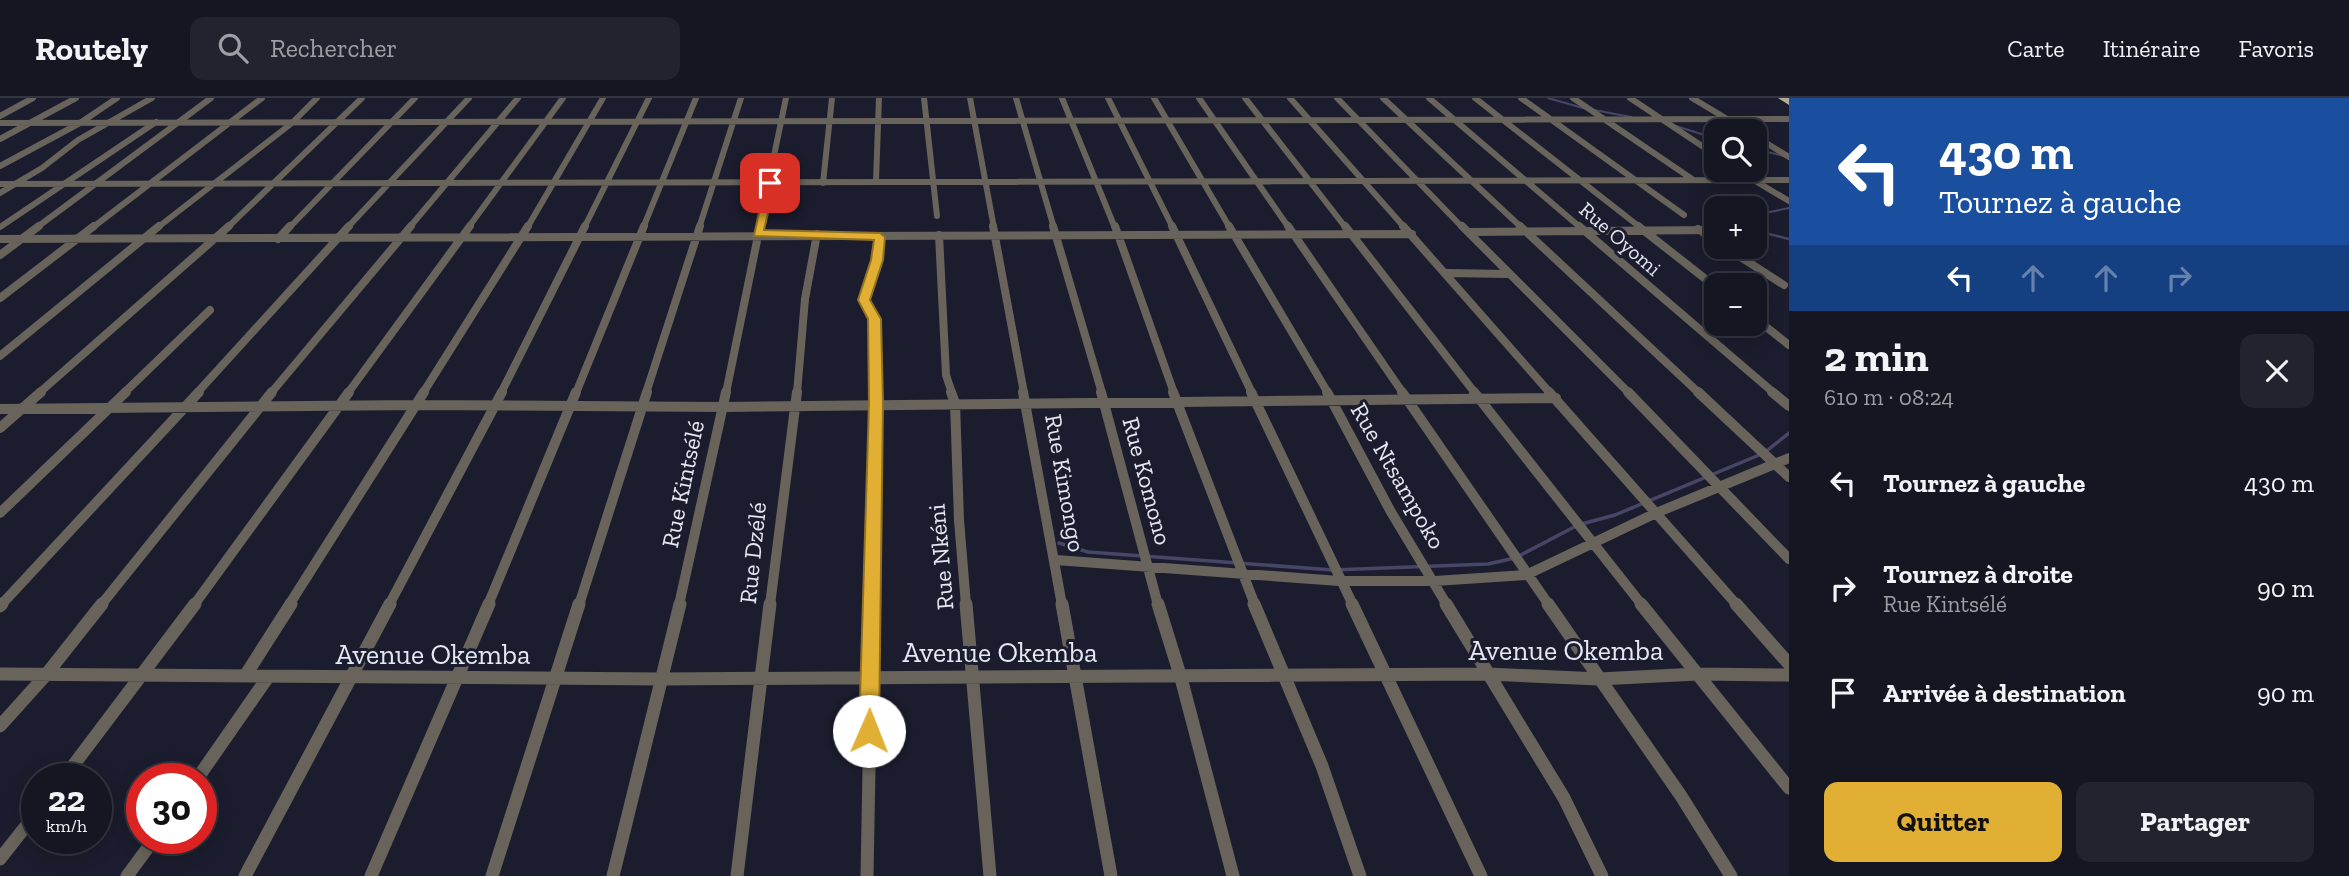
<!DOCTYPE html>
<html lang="fr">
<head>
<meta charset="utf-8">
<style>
  :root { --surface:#141622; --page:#21232f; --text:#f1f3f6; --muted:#9d9fa5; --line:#333540; --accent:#e1af34 }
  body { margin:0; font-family:"Zilla Slab",serif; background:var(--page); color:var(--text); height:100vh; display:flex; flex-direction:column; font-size:26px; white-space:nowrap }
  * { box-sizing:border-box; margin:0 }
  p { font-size:23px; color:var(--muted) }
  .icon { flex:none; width:38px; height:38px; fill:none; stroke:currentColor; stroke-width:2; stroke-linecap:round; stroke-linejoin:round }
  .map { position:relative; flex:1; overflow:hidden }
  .sheet { display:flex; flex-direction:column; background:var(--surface); width:560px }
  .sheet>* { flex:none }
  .top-card { background:#1a4fa0; color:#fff; overflow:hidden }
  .tools { position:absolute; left:1704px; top:21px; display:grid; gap:14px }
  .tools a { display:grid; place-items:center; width:63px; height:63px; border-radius:14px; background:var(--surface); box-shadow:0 4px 18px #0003,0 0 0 2px var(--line); font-size:35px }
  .speed { position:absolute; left:21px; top:665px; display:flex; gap:14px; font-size:35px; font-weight:700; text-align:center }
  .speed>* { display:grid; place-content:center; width:91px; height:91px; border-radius:50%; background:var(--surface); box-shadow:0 4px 18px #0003,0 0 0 2px var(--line); line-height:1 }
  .speed small { font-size:18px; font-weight:400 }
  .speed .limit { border:10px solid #d22; background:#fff; color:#111 }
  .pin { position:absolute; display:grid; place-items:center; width:60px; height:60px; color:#fff; margin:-30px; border-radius:14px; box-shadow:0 4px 10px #0006 }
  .me { position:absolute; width:77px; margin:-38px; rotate:1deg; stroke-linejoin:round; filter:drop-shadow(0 0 5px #0008) }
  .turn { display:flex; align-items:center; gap:24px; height:147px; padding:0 35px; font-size:32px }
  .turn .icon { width:91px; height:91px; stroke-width:2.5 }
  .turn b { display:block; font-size:49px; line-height:60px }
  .lanes { display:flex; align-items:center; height:66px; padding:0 35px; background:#0003; justify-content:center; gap:35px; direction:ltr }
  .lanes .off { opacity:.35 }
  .round { display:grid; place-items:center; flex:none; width:74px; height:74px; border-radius:14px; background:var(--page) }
  .overview { display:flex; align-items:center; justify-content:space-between; height:119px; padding:0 35px }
  h1 { font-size:42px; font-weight:700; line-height:52px }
  .cta { display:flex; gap:14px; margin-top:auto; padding:14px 35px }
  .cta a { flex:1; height:80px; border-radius:14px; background:var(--accent); color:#111; font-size:28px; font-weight:700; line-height:80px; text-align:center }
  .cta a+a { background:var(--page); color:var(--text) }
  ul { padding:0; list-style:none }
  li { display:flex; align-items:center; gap:21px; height:105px; padding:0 35px }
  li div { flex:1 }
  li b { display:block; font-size:26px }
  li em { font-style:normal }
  header { display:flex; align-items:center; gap:42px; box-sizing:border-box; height:98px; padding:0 35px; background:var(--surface); border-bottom:2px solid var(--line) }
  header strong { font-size:33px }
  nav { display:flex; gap:38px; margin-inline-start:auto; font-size:24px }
  .search { width:490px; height:63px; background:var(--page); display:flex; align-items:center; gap:18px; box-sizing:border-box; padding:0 24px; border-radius:14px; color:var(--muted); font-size:26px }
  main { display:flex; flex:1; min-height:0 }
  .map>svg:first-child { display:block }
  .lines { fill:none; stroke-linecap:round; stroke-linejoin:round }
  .stream-far2 { stroke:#484566; stroke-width:2 }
  .stream-far1 { stroke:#484566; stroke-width:2.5 }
  .stream { stroke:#484566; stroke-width:3.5 }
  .minor-far3 { stroke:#68645b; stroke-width:6 }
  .minor-far2 { stroke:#68645b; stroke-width:8 }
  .minor-far1 { stroke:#68645b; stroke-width:10 }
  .minor { stroke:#68645b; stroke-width:13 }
  .primary { fill:#b3aa98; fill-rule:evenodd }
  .route { fill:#e1af34; stroke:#927222; stroke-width:2 }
  .labels { text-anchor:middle; stroke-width:6; stroke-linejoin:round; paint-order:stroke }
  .far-street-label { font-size:21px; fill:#e5e7f3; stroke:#1b1d2e }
  .street-label { font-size:24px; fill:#e5e7f3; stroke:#1b1d2e }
  .near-street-label { font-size:28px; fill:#e5e7f3; stroke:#1b1d2e }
</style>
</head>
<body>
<header>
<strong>Routely</strong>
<div class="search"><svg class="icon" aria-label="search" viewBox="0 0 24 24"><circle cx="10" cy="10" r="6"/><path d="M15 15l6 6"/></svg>Rechercher</div>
<nav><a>Carte</a><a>Itinéraire</a><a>Favoris</a></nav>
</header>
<main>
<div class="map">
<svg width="1789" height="778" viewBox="0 0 1789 778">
  <rect width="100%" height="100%" fill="#1b1d2e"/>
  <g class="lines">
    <path class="stream-far2" d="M1548 0 1583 10
      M1594 12 1631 19
      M1676 28 1717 41
      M1755 51 1784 58
      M1760 130 1765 115 1789 110"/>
    <path class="stream-far1" d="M1760 128 1761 134 1789 141"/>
    <path class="stream" d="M1059 445 1088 454 1333 472 1488 466 1515 460 1578 427 1615 417 1764 355 1789 335"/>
    <path class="minor-far3" d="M924 0 937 118
      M970 0 994 130
      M1016 0 1054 130
      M1062 0 1115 130
      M1108 0 1173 130
      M1154 0 1230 130
      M1199 0 1289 130
      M1245 0 1346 130
      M1290 0 1405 130
      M1337 0 1463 130
      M1383 0 1522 130
      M1429 0 1581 130
      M1475 0 1641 130
      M1521 0 1684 117
      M1573 0 1692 81
      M1630 0 1717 58
      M1692 0 1747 33
      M0 18 33 0
      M0 25 1789 21
      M1755 38 1789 59
      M0 41 76 0
      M0 68 80 25 117 0
      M1737 72 1789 103
      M876 83 879 0
      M823 85 832 0
      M0 86 1789 82
      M0 95 42 70 78 42 152 0
      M0 129 156 24
      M36 130 211 0
      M92 130 262 0
      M157 130 292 25 317 0
      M227 130 362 0
      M289 130 415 0
      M347 130 469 0
      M409 130 518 0
      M468 130 563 0
      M527 130 603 0
      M584 130 649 0
      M643 130 696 0
      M699 130 741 0
      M759 130 786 0"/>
    <path class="minor-far2" d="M993 128 1024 295
      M1053 128 1102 295
      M1115 128 1174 295
      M1172 128 1252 295
      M1229 128 1328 295
      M1288 128 1403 295
      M1345 128 1475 295
      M1403 128 1550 295
      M1462 128 1629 295
      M1520 128 1699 295
      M1579 128 1774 295
      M1638 128 1717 190
      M1698 131 1717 144
      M1469 134 1717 132
      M939 137 946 277 952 295
      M0 141 1412 136
      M278 141 290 128
      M1725 149 1784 187
      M0 157 39 128
      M1447 175 1508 176
      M0 200 94 128
      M1755 220 1789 247
      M0 258 159 128
      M39 295 229 128
      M124 295 210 212
      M197 295 349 128
      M271 295 411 128
      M348 295 470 128
      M423 295 528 128
      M501 295 585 128
      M576 295 644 128
      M646 295 700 128
      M726 295 760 128
      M797 295 805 201 817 136
      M876 295 874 221 864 202 877 162 880 139"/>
    <path class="minor-far1" d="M951 294 955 305 959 422 966 507
      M1023 294 1062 507
      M1101 294 1158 507
      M1173 294 1255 507
      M1251 294 1353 507
      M1327 294 1391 414 1447 507
      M1402 294 1549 507
      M1474 294 1642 507
      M1549 294 1737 507
      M1628 294 1789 461
      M1698 294 1789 379
      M1772 294 1789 308
      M0 311 414 307 723 309 1556 300
      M0 330 41 294
      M0 415 126 294
      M1056 462 1339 483H1435L1526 477 1656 415 1789 360
      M1 507 199 294
      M101 507 272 294
      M194 507 349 294
      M289 507 424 294
      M389 507 502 294
      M488 507 576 294
      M579 507 647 294
      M679 507 726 294
      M770 507 797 294
      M872 507 876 294"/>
    <path class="minor" d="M966 506 990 778
      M1062 506 1111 778
      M1158 506 1181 580 1233 778
      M1254 506 1322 668 1360 778
      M1352 506 1481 778
      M1446 506 1564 700 1602 778
      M1548 506 1681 698 1731 778
      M1641 506 1789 690
      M1736 506 1789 566
      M0 508 2 506
      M0 576 660 581 1488 576 1599 581 1697 576 1789 577
      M245 578 291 506
      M0 628 45 578 102 506
      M63 681 195 506
      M197 681 268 579
      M0 761 37 714
      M127 778 155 740
      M245 778 390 506
      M371 778 489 506
      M492 778 579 506
      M613 778 680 506
      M737 778 770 506
      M867 778 872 506"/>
    <path class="primary" d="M1778 0H1789V7Z"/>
  </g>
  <path class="route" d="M770 82 775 85 764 132 880 135 885 139 883 162 870 202 881 221 883 305 879 633 876 639 869 641 862 639 859 633 869 305 868 221 858 202 871 162 874 142 754 138 765 85Z"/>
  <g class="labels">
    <g class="far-street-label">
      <text transform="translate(1620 141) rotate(41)" y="7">Rue Oyomi</text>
    </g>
    <g class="street-label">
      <text transform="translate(1398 378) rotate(60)" y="8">Rue Ntsampoko</text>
      <text transform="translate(1147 383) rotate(75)" y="8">Rue Komono</text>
      <text transform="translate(1065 385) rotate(80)" y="8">Rue Kimongo</text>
      <text transform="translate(683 386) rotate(-78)" y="8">Rue Kintsélé</text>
      <text transform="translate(753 455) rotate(-84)" y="8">Rue Dzélé</text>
      <text transform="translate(941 459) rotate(-95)" y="8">Rue Nkéni</text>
    </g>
    <g class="near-street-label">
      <text x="1566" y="562">Avenue Okemba</text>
      <text x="1000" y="564">Avenue Okemba</text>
      <text x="433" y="566">Avenue Okemba</text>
    </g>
  </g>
</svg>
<div class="tools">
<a><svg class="icon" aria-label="search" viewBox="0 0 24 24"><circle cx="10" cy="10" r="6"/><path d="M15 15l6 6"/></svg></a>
<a>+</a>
<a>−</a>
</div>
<div class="speed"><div>22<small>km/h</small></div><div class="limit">30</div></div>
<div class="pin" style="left:770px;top:85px;background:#d93025"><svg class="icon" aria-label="arrive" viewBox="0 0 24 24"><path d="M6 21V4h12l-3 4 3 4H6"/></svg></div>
<svg class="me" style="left:869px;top:633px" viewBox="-20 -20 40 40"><circle r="19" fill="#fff"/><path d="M0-13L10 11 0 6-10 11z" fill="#e1af34"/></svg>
</div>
<section class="sheet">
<div class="top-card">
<div class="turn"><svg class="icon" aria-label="left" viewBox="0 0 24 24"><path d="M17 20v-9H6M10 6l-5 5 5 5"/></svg><div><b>430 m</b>Tournez à gauche</div></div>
<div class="lanes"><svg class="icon" aria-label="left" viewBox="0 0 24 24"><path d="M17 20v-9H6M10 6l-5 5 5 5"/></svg><svg class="icon off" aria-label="ahead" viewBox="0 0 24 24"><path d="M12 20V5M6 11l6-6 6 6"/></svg><svg class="icon off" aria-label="ahead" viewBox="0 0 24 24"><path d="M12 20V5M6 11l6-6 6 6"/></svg><svg class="icon off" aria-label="right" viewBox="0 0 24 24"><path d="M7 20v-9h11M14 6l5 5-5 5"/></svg></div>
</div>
<div class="overview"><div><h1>2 min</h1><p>610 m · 08:24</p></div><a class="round"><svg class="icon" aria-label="close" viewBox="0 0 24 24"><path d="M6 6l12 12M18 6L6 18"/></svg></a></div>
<ul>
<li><svg class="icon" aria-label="left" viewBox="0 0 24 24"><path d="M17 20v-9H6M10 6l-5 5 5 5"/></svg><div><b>Tournez à gauche</b></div><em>430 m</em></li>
<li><svg class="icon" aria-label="right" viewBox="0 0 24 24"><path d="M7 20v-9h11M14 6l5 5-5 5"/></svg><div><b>Tournez à droite</b><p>Rue Kintsélé</p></div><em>90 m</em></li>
<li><svg class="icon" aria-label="arrive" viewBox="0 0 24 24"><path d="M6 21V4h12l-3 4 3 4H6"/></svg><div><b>Arrivée à destination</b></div><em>90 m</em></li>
</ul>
<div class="cta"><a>Quitter</a><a>Partager</a></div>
</section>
</main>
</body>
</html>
